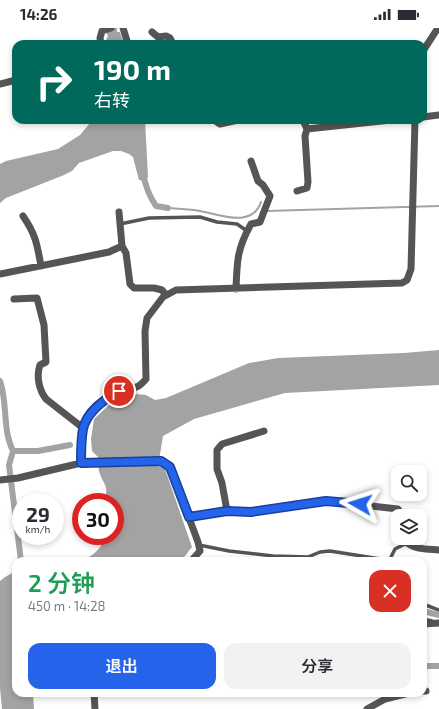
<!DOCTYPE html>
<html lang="zh">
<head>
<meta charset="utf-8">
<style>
  :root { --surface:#fff; --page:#f2f2f3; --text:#2b2b33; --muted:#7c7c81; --accent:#2563eb }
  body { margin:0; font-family:"Exo 2","Noto Sans SC",sans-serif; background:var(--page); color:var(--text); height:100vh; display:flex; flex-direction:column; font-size:15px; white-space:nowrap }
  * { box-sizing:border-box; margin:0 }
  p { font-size:13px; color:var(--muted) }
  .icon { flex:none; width:22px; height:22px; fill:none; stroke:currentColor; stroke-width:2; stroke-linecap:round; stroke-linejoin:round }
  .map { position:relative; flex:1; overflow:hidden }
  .drawer { position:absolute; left:12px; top:529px; width:415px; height:140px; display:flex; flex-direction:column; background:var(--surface); border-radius:12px; box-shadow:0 2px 6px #0003 }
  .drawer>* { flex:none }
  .guide { position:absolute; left:12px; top:12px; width:415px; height:84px; border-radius:12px; box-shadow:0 2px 6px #0003; background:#00695c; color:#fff; overflow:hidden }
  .fabs { position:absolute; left:391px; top:437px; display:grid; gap:8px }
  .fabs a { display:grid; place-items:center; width:36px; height:36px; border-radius:8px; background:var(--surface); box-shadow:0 2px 6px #0003; font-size:20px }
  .speed { position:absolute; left:12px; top:465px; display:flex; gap:8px; font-size:20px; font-weight:700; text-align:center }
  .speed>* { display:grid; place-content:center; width:52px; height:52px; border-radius:50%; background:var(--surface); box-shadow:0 2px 6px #0003; line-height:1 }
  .speed small { font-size:10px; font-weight:400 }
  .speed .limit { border:6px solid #d22; background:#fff; color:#111 }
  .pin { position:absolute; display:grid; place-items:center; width:34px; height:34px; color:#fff; margin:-17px; border:2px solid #fff; border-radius:50%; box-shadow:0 1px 4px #0007 }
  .me { position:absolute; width:44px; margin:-22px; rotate:276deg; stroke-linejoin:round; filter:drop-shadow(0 0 3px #0008) }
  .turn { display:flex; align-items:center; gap:14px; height:84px; padding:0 16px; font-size:18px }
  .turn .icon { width:52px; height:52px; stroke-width:2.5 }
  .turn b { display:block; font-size:28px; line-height:34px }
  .round { display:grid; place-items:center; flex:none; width:42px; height:42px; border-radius:12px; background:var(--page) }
  .summary { display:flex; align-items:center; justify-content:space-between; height:68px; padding:0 16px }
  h1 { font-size:24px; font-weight:600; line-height:30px; color:#1e9e55 }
  .button { display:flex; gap:8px; margin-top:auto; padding:8px 16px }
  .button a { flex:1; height:46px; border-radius:12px; background:var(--accent); color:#fff; font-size:16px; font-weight:600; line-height:46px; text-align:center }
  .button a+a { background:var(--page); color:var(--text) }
  .status { display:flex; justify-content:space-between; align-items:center; height:28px; padding:0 20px; background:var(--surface); direction:ltr }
  .status svg { height:11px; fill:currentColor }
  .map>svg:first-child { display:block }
  .water { fill:#a3a3a3 }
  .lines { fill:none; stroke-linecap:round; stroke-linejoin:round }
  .stream { stroke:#a3a3a3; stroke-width:2 }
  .canal { stroke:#a3a3a3; stroke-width:6 }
  .lane { stroke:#555; stroke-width:3.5 }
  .street { stroke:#555; stroke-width:7 }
  .route-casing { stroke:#184099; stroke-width:10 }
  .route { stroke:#2563eb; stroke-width:7 }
</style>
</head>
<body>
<div class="status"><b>14:26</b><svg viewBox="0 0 49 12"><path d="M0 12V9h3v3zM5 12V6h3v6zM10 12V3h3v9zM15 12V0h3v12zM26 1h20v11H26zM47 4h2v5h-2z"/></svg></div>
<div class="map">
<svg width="439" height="681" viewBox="0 0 439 681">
  <rect width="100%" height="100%" fill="#fff"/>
  <path class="water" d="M104 0H117V4H120L124 16H107L106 12 108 8Z
    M103 92H145L148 149 144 153 139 152 133 129 129 126 121 123H113L79 135 72 143 64 147 6 170 0 175V136L6 133 58 121 80 107 90 95Z
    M439 322V357L285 365 194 391 163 408 158 438 165 441 192 519 181 533H82C91 528 104 521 103 508H115V474H104C110 457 103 457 99 443 98 439 99 433 98 429L92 423 91 411 94 391 111 375 136 366 146 367 155 372 166 370 249 335 278 330 404 325Z
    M16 543V665H33L34 681H2L0 660V553L5 549Z"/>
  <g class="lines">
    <path class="stream" d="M168 180C179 181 189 181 200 183 219 186 252 201 261 174
      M266 183 439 178"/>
    <path class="canal" d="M143 145C145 156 149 168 156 178L168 180
      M0 353C8 375 2 401 13 423H38L70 417
      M13 423 9 437 21 533
      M423 583 439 587
      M423 639 428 638H439"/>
    <path class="lane" d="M120 196 149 190 200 189 217 194 237 196 247 203
      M199 517 229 523 273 528 308 529 320 524 330 523 393 533
      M393 533 391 529 395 521 407 515
      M423 576 439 582
      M423 591 432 593"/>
    <path class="street" d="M123 0 128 16
      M152 4 158 9 166 8 170 10 173 16
      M101 16 100 10 102 3 111 0
      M423 23 438 0
      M0 56 16 52
      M423 89 439 87
      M214 92 220 96 238 92
      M307 101 391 92
      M297 163 307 160 308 154 305 108 307 101 303 92
      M119 184 122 218 126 225 130 256 134 260H154L162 262 166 267
      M23 188C36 207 37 216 41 238
      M0 246 109 224 122 218
      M236 261C237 233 237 221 251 196L260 194 270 168 263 157 258 153 251 133
      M14 271 37 270 44 297 46 334 40 337C36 348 39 362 46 371L83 400
      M81 435C81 424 81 412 83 401 87 385 104 369 119 363 133 358 135 364 146 351L145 303 147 290 163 269 176 262 402 255 407 252 411 241 415 92
      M0 452 18 450 81 435 161 433 170 439 198 514 200 523 191 533
      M227 483 222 455 217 441V422L222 416 264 403
      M189 489 227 483 251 484 326 473 398 481 403 488
      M404 510 405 513C414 522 427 521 439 522
      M423 596 439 595
      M423 663H426
      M94 665 95 681
      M367 681 385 671 409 665"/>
  </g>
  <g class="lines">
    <g class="route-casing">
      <path id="route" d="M119 363C105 371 87 383 83 401 81 412 81 424 81 435L161 433 170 439 189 489 227 483 251 484 326 473 360 476"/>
    </g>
    <use href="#route" class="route"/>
  </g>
</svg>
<div class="fabs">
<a><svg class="icon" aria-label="search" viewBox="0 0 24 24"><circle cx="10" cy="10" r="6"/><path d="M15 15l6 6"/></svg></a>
<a><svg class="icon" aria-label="layers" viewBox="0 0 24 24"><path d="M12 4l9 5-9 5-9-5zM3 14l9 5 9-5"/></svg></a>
</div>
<div class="speed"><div>29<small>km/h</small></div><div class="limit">30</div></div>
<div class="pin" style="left:119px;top:363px;background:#d93025"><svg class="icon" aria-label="arrive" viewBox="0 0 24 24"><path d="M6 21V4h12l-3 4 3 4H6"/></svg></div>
<svg class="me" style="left:360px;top:476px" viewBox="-20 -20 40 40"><path d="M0-17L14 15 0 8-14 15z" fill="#2563eb" stroke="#fff" stroke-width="4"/></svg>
<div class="guide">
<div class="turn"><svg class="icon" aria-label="right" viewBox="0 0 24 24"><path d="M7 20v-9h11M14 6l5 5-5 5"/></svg><div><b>190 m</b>右转</div></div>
</div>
<section class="drawer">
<div class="summary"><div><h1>2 分钟</h1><p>450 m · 14:28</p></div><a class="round" style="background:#d93025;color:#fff"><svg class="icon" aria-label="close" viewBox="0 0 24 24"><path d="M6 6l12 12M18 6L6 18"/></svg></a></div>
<div class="button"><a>退出</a><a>分享</a></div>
</section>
</div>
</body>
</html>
